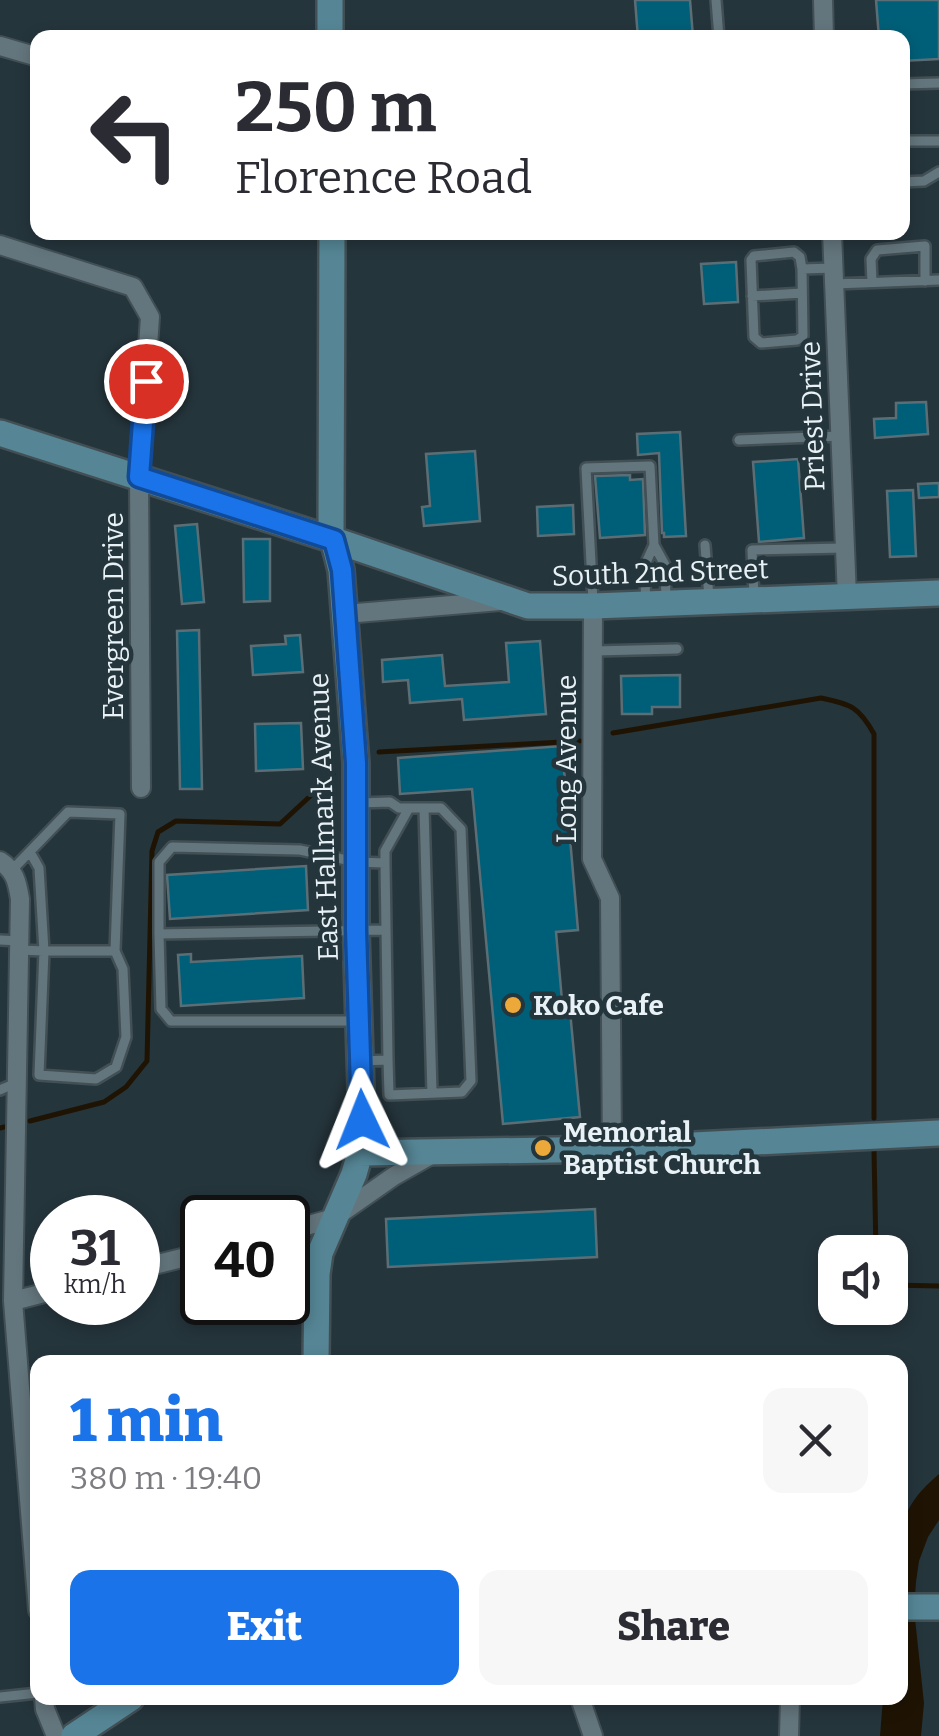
<!DOCTYPE html>
<html lang="en">
<head>
<meta charset="utf-8">
<style>
  :root { --surface:#fff; --page:#f7f7f7; --text:#2b2b33; --muted:#7c7c81; --accent:#1a73e8 }
  body { margin:0; font-family:Bitter,serif; background:var(--page); color:var(--text); height:100vh; display:flex; flex-direction:column; font-size:38px; white-space:nowrap }
  * { box-sizing:border-box; margin:0 }
  p { font-size:32px; color:var(--muted) }
  .icon { flex:none; width:55px; height:55px; fill:none; stroke:currentColor; stroke-width:2; stroke-linecap:round; stroke-linejoin:round }
  .map { position:relative; flex:1; overflow:hidden }
  .sheet { position:absolute; left:30px; top:1355px; width:878px; height:350px; display:flex; flex-direction:column; background:var(--surface); border-radius:20px; box-shadow:0 5px 15px #0003 }
  .sheet>* { flex:none }
  .hud { position:absolute; left:30px; top:30px; width:880px; height:210px; border-radius:20px; box-shadow:0 5px 15px #0003; background:#fff; color:var(--text); overflow:hidden }
  .buttons { position:absolute; left:818px; top:1235px; display:grid; gap:20px }
  .buttons a { display:grid; place-items:center; width:90px; height:90px; border-radius:20px; background:var(--surface); box-shadow:0 5px 15px #0003; font-size:50px }
  .speed { position:absolute; left:30px; top:1195px; display:flex; gap:20px; font-size:50px; font-weight:700; text-align:center }
  .speed>* { display:grid; place-content:center; width:130px; height:130px; border-radius:50%; background:var(--surface); box-shadow:0 5px 15px #0003; line-height:1 }
  .speed small { font-size:25px; font-weight:400 }
  .speed .limit { border:5px solid #111; border-radius:15px; background:#fff; color:#111 }
  .pin { position:absolute; display:grid; place-items:center; width:85px; height:85px; color:#fff; margin:-42px; border:5px solid #fff; border-radius:50%; box-shadow:0 2px 10px #0007 }
  .me { position:absolute; width:110px; margin:-55px; rotate:358deg; stroke-linejoin:round; filter:drop-shadow(0 0 8px #0008) }
  .turn { display:flex; align-items:center; gap:35px; height:210px; padding:0 40px; font-size:45px }
  .turn .icon { width:130px; height:130px; stroke-width:2.5 }
  .turn b { display:block; font-size:70px; line-height:85px }
  .round { display:grid; place-items:center; flex:none; width:105px; height:105px; border-radius:20px; background:var(--page) }
  .summary { display:flex; align-items:center; justify-content:space-between; height:170px; padding:0 40px }
  h1 { font-size:60px; font-weight:800; line-height:75px; color:var(--accent) }
  .primary-button { display:flex; gap:20px; margin-top:auto; padding:20px 40px }
  .primary-button a { flex:1; height:115px; border-radius:20px; background:var(--accent); color:#fff; font-size:40px; font-weight:800; line-height:115px; text-align:center }
  .primary-button a+a { background:var(--page); color:var(--text) }
  .map>svg:first-child { display:block }
  .water { fill:#1f1404 }
  .lines { fill:none; stroke-linecap:round; stroke-linejoin:round }
  .stream { stroke:#1f1404; stroke-width:5 }
  .building { fill:#005f78; stroke:#5c6e75; stroke-width:2.5 }
  .lane-casing { stroke:#425055; stroke-width:14 }
  .street-casing { stroke:#425055; stroke-width:22 }
  .secondary-casing { stroke:#425055; stroke-width:30 }
  .lane { stroke:#64767d; stroke-width:9 }
  .street { stroke:#64767d; stroke-width:18 }
  .secondary { stroke:#568696; stroke-width:25 }
  .route-casing { stroke:#114b97; stroke-width:25 }
  .route { stroke:#1a73e8; stroke-width:18 }
  .poi-dot { fill:#eca93a; stroke:#25353c; stroke-width:4 }
  .labels { text-anchor:middle; stroke-width:9; stroke-linejoin:round; paint-order:stroke }
  .street-label { font-size:28px; fill:#e8f2f6; stroke:#25353c }
  .poi-label { font-size:28px; font-weight:bold; fill:#e8f2f6; stroke:#25353c; text-anchor:start }
</style>
</head>
<body>
<div class="map">
<svg width="939" height="1736" viewBox="0 0 939 1736">
  <rect width="100%" height="100%" fill="#25353c"/>
  <path class="water" d="M939 1474V1520L928 1537 919 1561 916 1582 914 1609 924 1703 921 1736H880L883 1698H900V1529C910 1503 918 1492 939 1474Z"/>
  <g class="lines">
    <path class="stream" d="M613 733 821 698C851 704 859 707 874 734V1118
      M379 752 580 741
      M30 1121 104 1102 126 1087 147 1061 152 851 158 832 176 821 280 824 333 775
      M0 1128 4 1127
      M874 1151 876 1252
      M890 1285 939 1286"/>
  </g>
  <path class="building" d="M635 0H690L693 37 638 38Z
    M876 0H939V59L902 61V38H879Z
    M736 262 738 302 704 304 701 264Z
    M926 402 928 434 875 438 874 419 896 418V403Z
    M680 432 686 536 664 537V533H662L659 453 638 455 637 434Z
    M475 451 480 521 424 526 422 507 430 506 426 454Z
    M798 459 804 538 759 542 753 462Z
    M630 475V480L643 479 645 535 600 538 595 476Z
    M939 483V497L919 498 918 484Z
    M913 490 916 556 890 557 887 491Z
    M573 505 574 534 538 536 537 507Z
    M197 524 204 602 182 604 175 526Z
    M243 539H270V601L244 602Z
    M199 630 202 789H180L177 631Z
    M300 635 303 672 253 675 251 646 286 644 285 636Z
    M540 641 546 714 464 720 462 699 410 703 408 680 383 682 382 660 442 655 445 686 509 682 506 643Z
    M680 675V707H652V714H622L621 676Z
    M301 723 303 769 256 771 255 724Z
    M562 746 578 930 556 932 563 1012 570 1011 580 1117 503 1124 472 789 400 794 398 758Z
    M306 866 308 910 170 919 167 875Z
    M191 954V962L302 956 304 998 181 1006 178 955Z
    M595 1209 597 1257 388 1267 386 1219Z"/>
  <g class="lines">
    <g class="lane-casing">
      <path id="lane" d="M716 0 719 38
        M902 84 939 83
        M902 141H939
        M902 182 924 181 939 172
        M802 269 803 336 797 340 761 343 754 337 751 260 754 256 794 252 800 257 802 269 834 268
        M872 282 871 259 877 250 925 246V281
        M834 284 939 280
        M752 296 802 293
        M739 440 841 436
        M654 545 665 565 666 600
        M705 545 709 598
        M754 597 752 550 844 548
        M593 601 586 468 650 466 654 545 644 567 646 601
        M594 651 677 649
        M358 803 390 802 399 808H441L461 829 471 1081 462 1092 389 1095 388 1060 361 1061
        M424 808 432 1093
        M385 863V851L409 808
        M12 870 68 812 120 814 115 951 123 969 126 1037 116 1067 96 1079 39 1075 44 951H115
        M386 930 159 934V862L172 847 300 850 356 862 385 863 388 1060
        M159 934 161 1009 171 1021H357
        M0 940 20 941
        M19 950 44 951 39 868 30 852
        M0 1090 16 1083
        M0 1697 38 1693"/>
    </g>
    <g class="street-casing">
      <path id="street" d="M823 0 824 38
        M0 46 38 57
        M832 232 847 597
        M0 245 133 287 150 317 139 477 141 788
        M593 606 592 859 610 898 612 1149
        M345 614 500 601
        M0 861C15 871 17 881 20 899L13 1301 38 1610
        M288 1231 334 1218 394 1176 431 1155
        M138 1269 202 1253
        M13 1301 52 1291
        M44 1698 45 1709 56 1736
        M580 1698 593 1736
        M789 1736 790 1698"/>
    </g>
    <g class="secondary-casing">
      <path id="secondary" d="M330 0V38
        M0 433 334 540 528 606H593L939 593
        M360 1153 612 1149 939 1133
        M316 1362 317 1274 320 1253 354 1174 360 1153 362 1120 356 930V763L341 570 331 531 332 232
        M900 1607H939
        M74 1736 131 1698"/>
    </g>
    <use href="#lane" class="lane"/>
    <use href="#street" class="street"/>
    <use href="#secondary" class="secondary"/>
  </g>
  <g class="lines">
    <g class="route-casing">
      <path id="route" d="M146 381 139 477 334 540 342 570 356 763V930L362 1120"/>
    </g>
    <use href="#route" class="route"/>
  </g>
  <g class="poi-dot">
    <circle cx="513" cy="1005" r="10"/>
    <circle cx="543" cy="1148" r="10"/>
  </g>
  <g class="labels">
    <g class="street-label">
      <text transform="translate(812 416) rotate(-92)" y="10">Priest Drive</text>
      <text transform="translate(660 572) rotate(-2)" y="10">South 2nd Street</text>
      <text transform="translate(113 616) rotate(-90)" y="10">Evergreen Drive</text>
      <text transform="translate(566 759) rotate(-90)" y="10">Long Avenue</text>
      <text transform="translate(323 817) rotate(-92)" y="10">East Hallmark Avenue</text>
    </g>
    <g class="poi-label">
      <text x="533" y="1015">Koko Cafe</text>
      <text x="563" y="1142">Memorial<tspan x="563" dy="32">Baptist Church</tspan></text>
    </g>
  </g>
</svg>
<div class="buttons">
<a><svg class="icon" aria-label="sound" viewBox="0 0 24 24"><path d="M4 9h4l5-4v14l-5-4H4zM17 9q2 3 0 6"/></svg></a>
</div>
<div class="speed"><div>31<small>km/h</small></div><div class="limit">40</div></div>
<div class="pin" style="left:146px;top:381px;background:#d93025"><svg class="icon" aria-label="arrive" viewBox="0 0 24 24"><path d="M6 21V4h12l-3 4 3 4H6"/></svg></div>
<svg class="me" style="left:362px;top:1120px" viewBox="-20 -20 40 40"><path d="M0-17L14 15 0 8-14 15z" fill="#1a73e8" stroke="#fff" stroke-width="4"/></svg>
<div class="hud">
<div class="turn"><svg class="icon" aria-label="left" viewBox="0 0 24 24"><path d="M17 20v-9H6M10 6l-5 5 5 5"/></svg><div><b>250 m</b>Florence Road</div></div>
</div>
<section class="sheet">
<div class="summary"><div><h1>1 min</h1><p>380 m · 19:40</p></div><a class="round"><svg class="icon" aria-label="close" viewBox="0 0 24 24"><path d="M6 6l12 12M18 6L6 18"/></svg></a></div>
<div class="primary-button"><a>Exit</a><a>Share</a></div>
</section>
</div>
</body>
</html>
